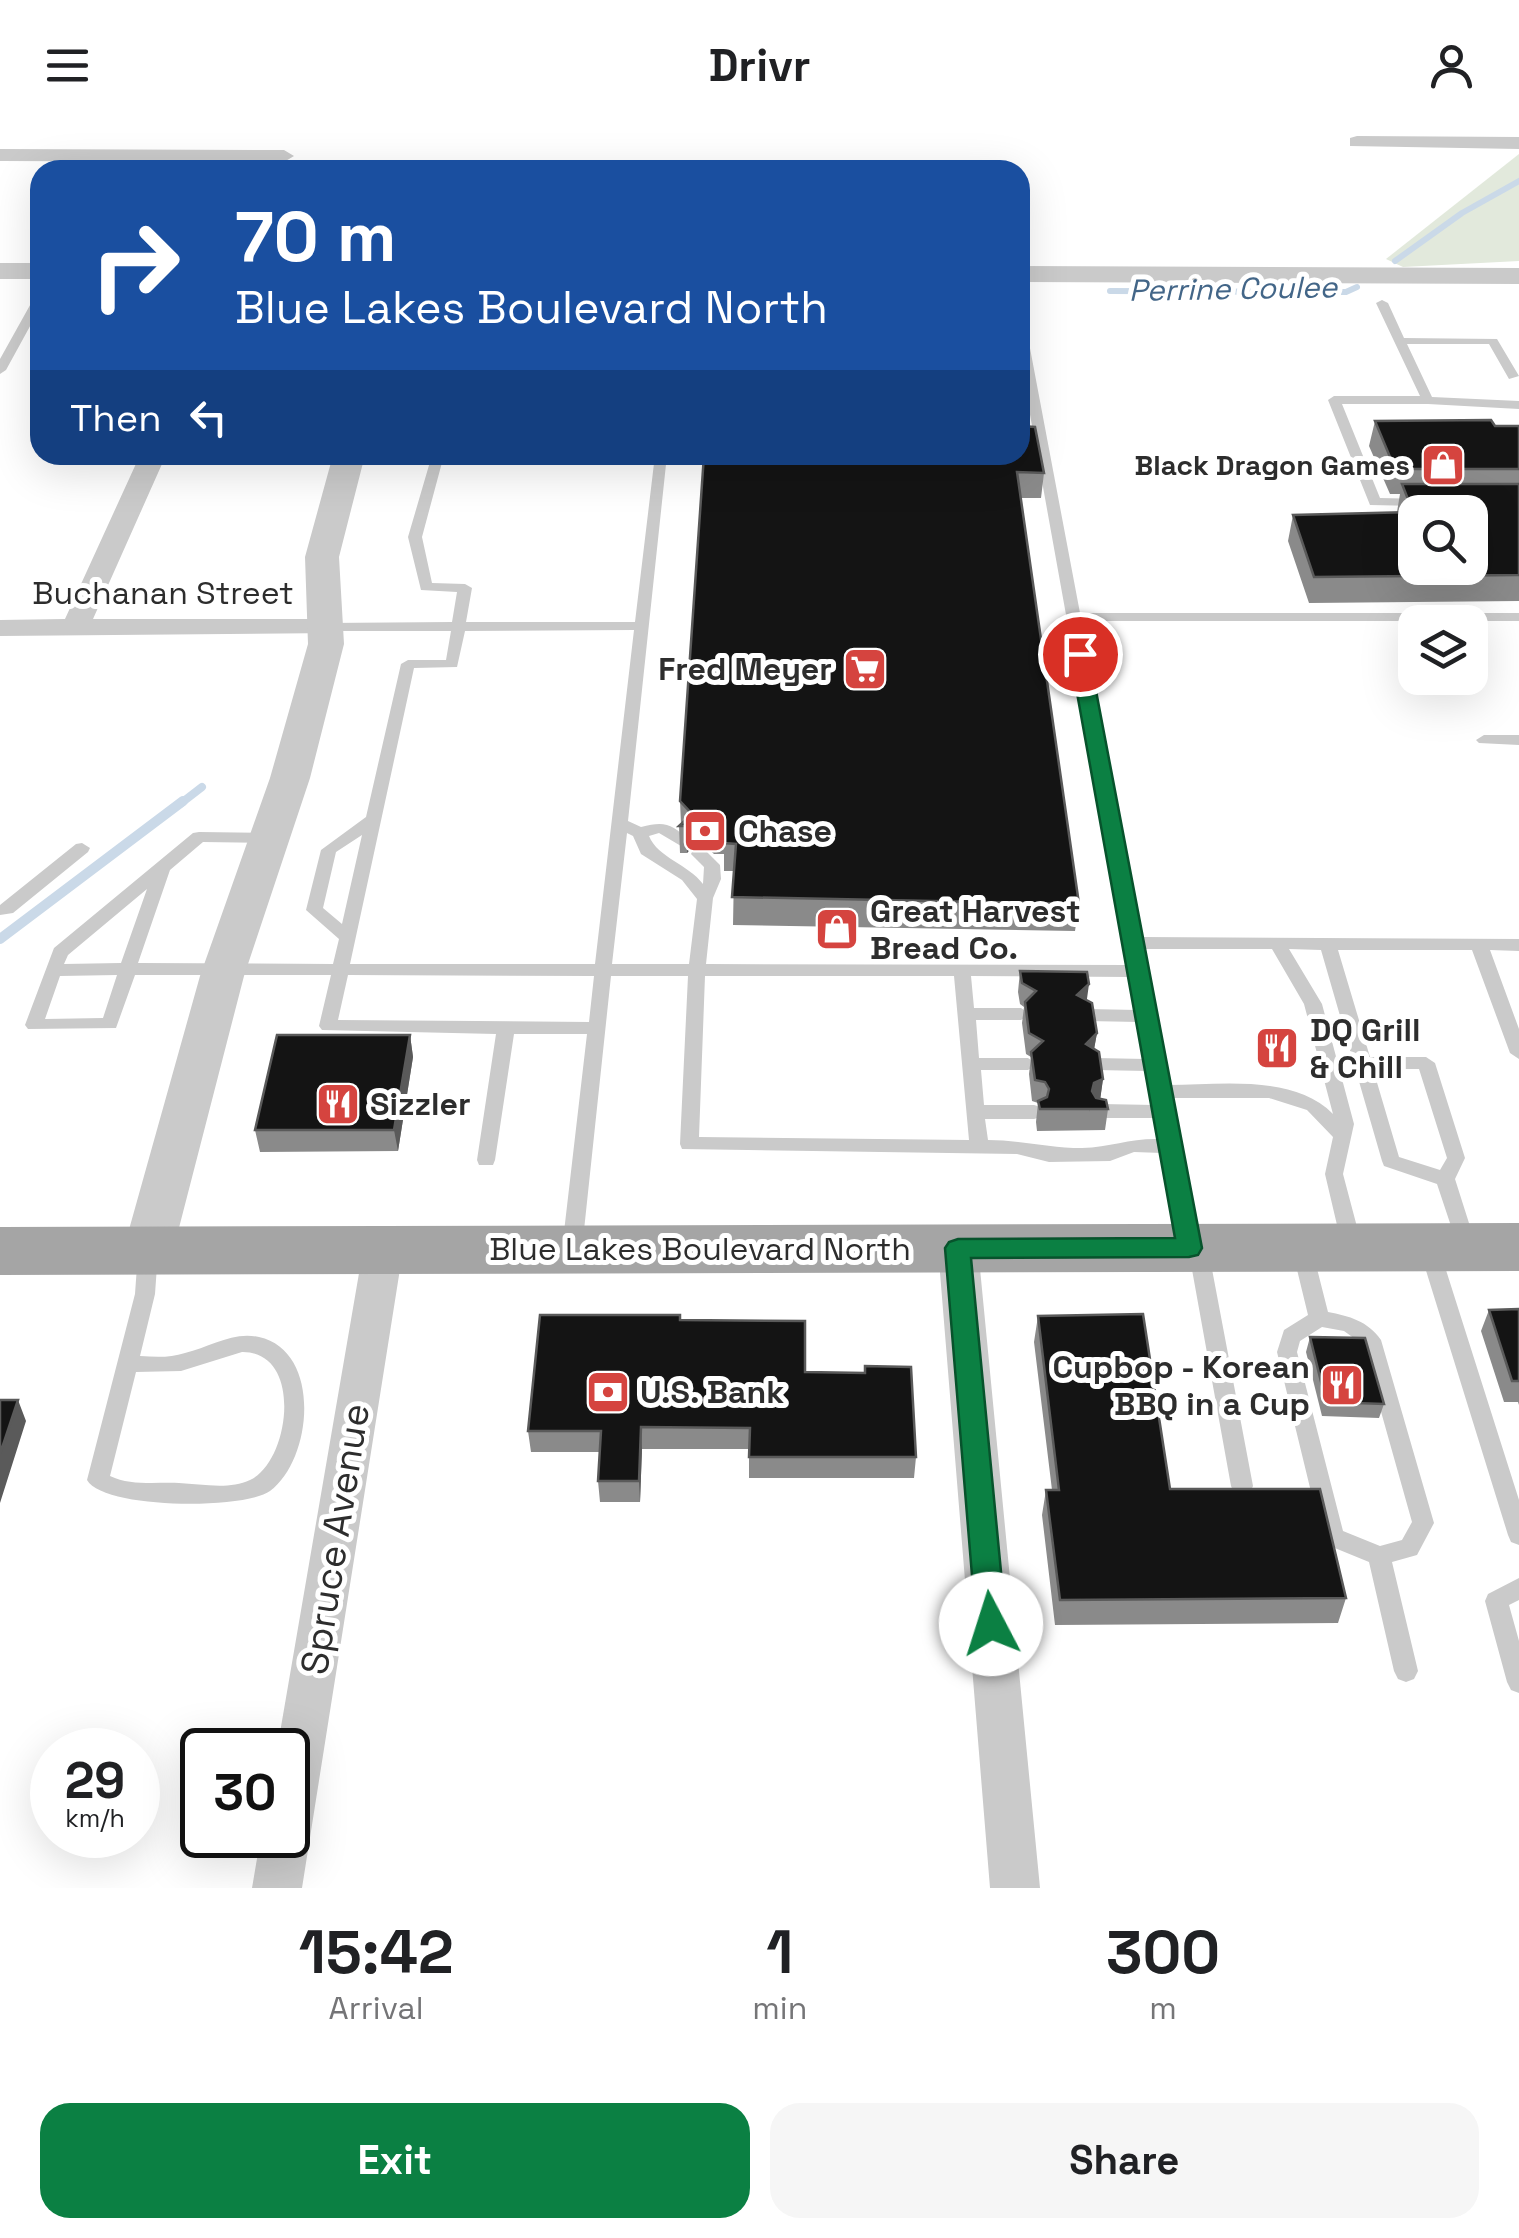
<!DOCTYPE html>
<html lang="en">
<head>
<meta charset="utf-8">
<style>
  :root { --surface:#fff; --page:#f6f6f6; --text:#202124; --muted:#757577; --accent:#0b8043 }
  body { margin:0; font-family:"Space Grotesk",sans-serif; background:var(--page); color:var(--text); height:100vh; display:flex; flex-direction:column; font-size:38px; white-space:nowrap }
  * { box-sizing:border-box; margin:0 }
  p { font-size:32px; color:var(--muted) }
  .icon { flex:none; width:55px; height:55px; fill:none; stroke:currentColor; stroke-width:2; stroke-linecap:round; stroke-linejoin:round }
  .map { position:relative; height:1758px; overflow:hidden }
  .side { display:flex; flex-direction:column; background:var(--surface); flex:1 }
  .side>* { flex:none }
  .guide { position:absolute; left:30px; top:30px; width:1000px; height:305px; border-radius:30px; box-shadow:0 10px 40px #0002; background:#1a4fa0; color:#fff; overflow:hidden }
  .fabs { position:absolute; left:1398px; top:365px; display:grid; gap:20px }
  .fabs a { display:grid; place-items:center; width:90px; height:90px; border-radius:20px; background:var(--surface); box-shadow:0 10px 40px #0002; font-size:50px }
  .speed { position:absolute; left:30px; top:1598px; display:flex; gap:20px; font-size:50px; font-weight:700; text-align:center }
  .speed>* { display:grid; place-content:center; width:130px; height:130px; border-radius:50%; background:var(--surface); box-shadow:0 10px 40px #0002; line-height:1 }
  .speed small { font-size:25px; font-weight:400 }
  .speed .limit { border:5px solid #111; border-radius:15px; background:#fff; color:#111 }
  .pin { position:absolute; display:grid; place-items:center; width:85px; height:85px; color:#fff; margin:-42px; border:5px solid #fff; border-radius:50%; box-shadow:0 2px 10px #0007 }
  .me { position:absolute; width:110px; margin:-55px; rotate:355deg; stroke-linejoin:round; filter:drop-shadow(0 0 8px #0008) }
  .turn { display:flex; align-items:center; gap:35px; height:210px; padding:0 40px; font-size:45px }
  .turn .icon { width:130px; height:130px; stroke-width:2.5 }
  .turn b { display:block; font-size:70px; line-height:85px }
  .then { display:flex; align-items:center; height:95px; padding:0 40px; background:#0003; gap:20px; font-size:38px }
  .eta { display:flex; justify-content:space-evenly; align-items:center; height:170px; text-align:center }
  .eta b { font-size:60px; font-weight:700; line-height:70px }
  .action { display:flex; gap:20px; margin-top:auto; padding:20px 40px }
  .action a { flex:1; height:115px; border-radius:30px; background:var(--accent); color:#fff; font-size:40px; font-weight:700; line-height:115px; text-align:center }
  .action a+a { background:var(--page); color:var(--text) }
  header { display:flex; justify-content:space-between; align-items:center; height:130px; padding:0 40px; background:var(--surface); font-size:45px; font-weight:700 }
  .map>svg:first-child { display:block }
  .green { fill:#e2e9dc }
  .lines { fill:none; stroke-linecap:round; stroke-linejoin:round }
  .stream-far2 { stroke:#cad9e8; stroke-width:6 }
  .stream-far1 { stroke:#cad9e8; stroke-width:8 }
  .stream { stroke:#cad9e8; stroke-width:10 }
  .service { fill:#cacaca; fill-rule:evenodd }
  .minor { fill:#cacaca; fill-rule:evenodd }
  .tertiary { fill:#cacaca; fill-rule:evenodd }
  .primary { fill:#a5a5a5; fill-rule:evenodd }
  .wall { fill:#8a8a8a }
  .shaded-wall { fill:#5a5a5a }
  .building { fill:#141414; stroke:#5a5a5a; stroke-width:2.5; fill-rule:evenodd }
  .route { fill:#0b8043; stroke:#07532c; stroke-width:2.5 }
  .labels { text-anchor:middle; stroke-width:10; stroke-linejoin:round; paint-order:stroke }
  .far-poi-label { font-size:28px; font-weight:bold; fill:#2d2d2d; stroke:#fff; text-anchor:end }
  .far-water-label { font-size:30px; font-style:italic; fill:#436688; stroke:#fff }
  .street-label { font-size:32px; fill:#2d2d2d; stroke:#fff }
  .poi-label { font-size:32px; font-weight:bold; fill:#2d2d2d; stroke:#fff; text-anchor:start }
  .near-street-label { font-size:38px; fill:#2d2d2d; stroke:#fff }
</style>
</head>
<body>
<header><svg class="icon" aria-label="menu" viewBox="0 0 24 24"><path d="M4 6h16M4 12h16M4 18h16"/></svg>Drivr<svg class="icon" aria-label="person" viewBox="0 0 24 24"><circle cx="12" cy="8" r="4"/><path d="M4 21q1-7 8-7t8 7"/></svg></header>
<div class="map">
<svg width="1519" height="1758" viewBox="0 0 1519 1758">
  <rect width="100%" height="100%" fill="#fff"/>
  <path class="green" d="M1519 24V131L1403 137 1386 129Z"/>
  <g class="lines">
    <path class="stream-far2" d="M1395 131 1462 83 1519 51
      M1110 161 1346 162 1357 157"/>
    <path class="stream-far1" d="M180 674 202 657"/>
    <path class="stream" d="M0 809 183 671"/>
    <path class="service" d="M40 165V178L6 240 0 244V229L34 168Z
      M1382 170 1388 173 1404 208 1497 209 1519 246 1509 249 1489 214H1407L1432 267 1519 271V279L1428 274H1342L1380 368 1424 369V375L1419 376 1370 375 1328 270 1334 266H1420L1376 173Z
      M1020 194 1026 197 1080 483H1519V491H1081L1141 807 1519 809V821L1490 820 1519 899V929L1510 923 1472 820H1338L1370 927H1426L1435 933 1465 1028 1455 1049 1475 1112 1472 1117H1458L1437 1054 1384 1036 1382 1031 1321 820 1289 819 1322 874 1354 994 1343 1044 1361 1112 1358 1117H1344L1341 1112 1325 1044 1333 1007 1307 980 1269 968H1171L1198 1111 1205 1113 1208 1118 1253 1356 1250 1363 1242 1365 1234 1363 1231 1356 1189 1123 1182 1121 1179 1116 1162 1023 1134 1022 1110 1031 1049 1032 1017 1024 682 1019 680 1014 688 846H611L582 1119 579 1124 572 1127 565 1124 562 1119 587 904H514L495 1030 493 1035H479L477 1030 496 904 322 900 319 896 331 845H135L116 898 28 899 25 895 54 818 193 703 199 702 270 703 278 708 270 713 203 712 170 740 138 833 333 834 339 809 306 780 321 720 366 687 401 534 408 530H446L451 501H326L319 497 326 493 452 492 457 462 421 460 408 407 432 325H444L422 407 432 453 465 454 472 458 466 492H635L655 325H667L628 691 641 697C664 691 672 693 689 711L681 716 659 703 649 706C658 728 688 734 703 754L704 737 691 724 693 720H705L720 735 721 749 713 768 706 834 1129 835 1020 229ZM634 500 595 834H350L414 538 457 537 465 501ZM627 703 633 706 641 724 682 750 697 769 689 834H612ZM362 705 342 794 323 778 336 722ZM147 759 121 833 64 834 68 825ZM1143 819H1272L1304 874 1333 984C1294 944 1221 955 1168 955ZM117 845 103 888 45 889 60 846ZM348 845 594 846 589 892 338 890ZM705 846H954L969 1010 699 1007ZM971 846 1131 847 1137 880 1087 879 1078 885 1087 891 1139 892 1146 929 1095 928 1086 934 1095 940 1148 941 1154 975 1101 974 1094 976 1092 981 1094 986 1101 988H1156L1160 1009C1131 1008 1111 1017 1082 1018 1049 1018 1021 1010 988 1010L985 989H1034L1041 987 1043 982 1041 977 1034 975H984L981 940H1028L1037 934 1028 928H979L976 890H1021L1030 884 1021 878H974ZM1373 939H1419L1447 1028 1440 1040 1399 1027Z
      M1484 605H1519V615L1479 613 1476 610Z
      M82 713 90 718 88 722 13 783 0 785V775L76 714Z
      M1429 1110 1436 1113 1439 1118 1519 1370V1415L1511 1412 1508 1405 1419 1118 1422 1113Z
      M1302 1111 1309 1114 1312 1119 1328 1182C1349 1186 1368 1191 1381 1210L1434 1393 1417 1425 1392 1432 1418 1541 1414 1549 1406 1552 1398 1549 1394 1541 1369 1432 1325 1414 1322 1407 1277 1222 1284 1200 1308 1185 1292 1119 1295 1114ZM1322 1197 1344 1201 1362 1214 1412 1392 1402 1410 1380 1416 1343 1401 1297 1222 1300 1211Z
      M148 1114 155 1117 158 1122 155 1164 140 1226C155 1227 170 1228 185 1223 210 1217 233 1201 259 1207 322 1221 313 1329 270 1361 244 1380 103 1379 87 1350L135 1164 138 1122 141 1117ZM242 1222C304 1221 290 1332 250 1350 229 1360 201 1354 179 1353 156 1352 131 1356 110 1346L136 1242 181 1241Z
      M1519 1448V1470L1509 1475 1519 1511V1563L1511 1560 1507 1552 1485 1471 1488 1464Z"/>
    <path class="minor" d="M1357 6 1519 7V19L1350 16V8Z
      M0 19 284 20 294 26 284 32 0 31Z
      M140 325H166L93 489H326L336 491 340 497 336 503 0 506V490L65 489Z
      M958 1103 972 1107 978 1118 1040 1758H990L938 1118 944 1107Z
      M383 1105 397 1109 403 1120 302 1758H252L261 1705H288V1620H277L363 1120 369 1109Z"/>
    <path class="tertiary" d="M0 133H40V149H0Z
      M1020 136 1519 138V154L1020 152Z
      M333 325H365L339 427 344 514 310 648 244 846 173 1121 166 1135 148 1140 130 1135 123 1121 200 846 270 648 308 514 305 427Z"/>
    <path class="primary" d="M1519 1093V1141L0 1145V1097Z"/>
  </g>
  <path class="wall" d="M1375 291 1519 296V471L1309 473 1288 411 1293 385 1397 382 1400 364H1390L1369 316Z
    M704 325 1044 343 1041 368H1021L1079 774 1075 801 733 795 734 741H724V724H714L705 716H693L687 723H680L679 696 681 694 680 671Z
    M1020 841 1087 870 1097 903 1094 919 1103 949 1100 969 1108 979 1105 1000 1037 1001 1036 992 1038 973 1032 971 1029 944 1031 927 1026 924 1022 893 1024 877 1020 874 1018 862Z
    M410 905 413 927 398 1021 260 1022 255 1000Z
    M1519 1179V1275L1518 1272H1504L1481 1201 1489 1180Z
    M1038 1186 1170 1359 1346 1468 1338 1493 1055 1495 1042 1385 1046 1360H1052L1034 1212Z
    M680 1190 805 1242 916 1327 914 1348H749V1319H642L640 1372H600L598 1351 600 1322H531L528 1301Z
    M1310 1207 1384 1274 1379 1288 1322 1286 1306 1222Z"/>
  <path class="shaded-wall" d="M692 689 693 716 687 723V696Z
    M1089 854 1086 876 1077 865Z
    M1097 903 1093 925 1086 914Z
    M410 905 413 927 398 1021 394 1000Z
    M1103 949 1100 971 1091 975 1089 982 1094 953Z
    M18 1270 26 1291 0 1373V1324Z
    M641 1297 642 1319 640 1372 639 1351Z"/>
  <path class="building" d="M1491 290 1495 296H1519V339H1395L1375 291Z
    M1020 296 1035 297 1044 343 1017 342 1079 774 732 767 736 714 724 713V696H714L704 689H692L687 696H679L692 684 680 671 704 325H1020Z
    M1402 354H1519V445L1314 447 1293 385 1413 382ZM1415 382H1470V438H1415Z
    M1020 841 1087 842 1089 854 1077 865 1092 873 1097 903 1086 914 1099 922 1103 949 1094 953 1092 961 1096 968 1106 970 1108 979H1040L1038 971 1047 967 1049 959 1045 952 1035 950 1031 922 1043 911 1029 903 1025 872 1036 861 1022 853Z
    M277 905H410L394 1000H255Z
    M1519 1179V1251H1512L1489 1180Z
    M1143 1184 1170 1359H1320L1346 1468 1060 1470 1046 1360H1059L1038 1186Z
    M540 1185H680V1190L805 1191V1242L865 1243V1236L911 1237 916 1327H749L750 1298 641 1297 639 1351H598L601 1301H528Z
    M1310 1207 1365 1208 1384 1274 1326 1272Z
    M0 1270H18L0 1324Z"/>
  <path class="route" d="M1080 518 1089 524 1202 1118 1198 1125 1189 1127 971 1128 1006 1494 1001 1503 991 1507 980 1503 976 1494 945 1118 949 1112 958 1109 1175 1108 1070 524Z"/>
  <defs>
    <g id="shop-square" transform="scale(2.25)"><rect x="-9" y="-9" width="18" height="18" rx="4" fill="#d5443f" stroke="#fff"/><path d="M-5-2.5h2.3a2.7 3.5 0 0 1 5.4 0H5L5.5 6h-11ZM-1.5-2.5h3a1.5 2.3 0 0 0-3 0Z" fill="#fff"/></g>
    <g id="supermarket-square" transform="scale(2.25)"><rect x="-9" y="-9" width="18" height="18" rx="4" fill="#d5443f" stroke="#fff"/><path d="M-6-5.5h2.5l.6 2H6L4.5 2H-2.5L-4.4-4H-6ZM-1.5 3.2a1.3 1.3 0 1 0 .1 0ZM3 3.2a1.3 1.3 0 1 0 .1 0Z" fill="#fff"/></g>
    <g id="bank-square" transform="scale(2.25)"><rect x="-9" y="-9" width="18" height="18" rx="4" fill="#d5443f" stroke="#fff"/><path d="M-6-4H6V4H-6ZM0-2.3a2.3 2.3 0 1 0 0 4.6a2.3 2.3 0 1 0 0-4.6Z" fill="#fff"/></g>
    <g id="restaurant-square" transform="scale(2.25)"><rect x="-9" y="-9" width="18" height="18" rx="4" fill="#d5443f" stroke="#fff"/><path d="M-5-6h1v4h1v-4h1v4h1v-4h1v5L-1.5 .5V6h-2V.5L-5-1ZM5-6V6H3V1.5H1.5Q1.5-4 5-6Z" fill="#fff"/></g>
  </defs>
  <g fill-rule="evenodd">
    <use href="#shop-square" x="1443" y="335"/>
    <use href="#supermarket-square" x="865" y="539"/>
    <use href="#bank-square" x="705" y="701"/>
    <use href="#shop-square" x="837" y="799"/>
    <use href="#restaurant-square" x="1277" y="918"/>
    <use href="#restaurant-square" x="338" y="974"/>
    <use href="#restaurant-square" x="1342" y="1255"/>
    <use href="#bank-square" x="608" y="1262"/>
  </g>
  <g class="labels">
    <g class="far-poi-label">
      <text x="1410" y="345">Black Dragon Games</text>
    </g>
    <g class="far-water-label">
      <text transform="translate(1233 159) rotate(-1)" y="10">Perrine Coulee</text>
    </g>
    <g class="street-label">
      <text x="163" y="474">Buchanan Street</text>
      <text x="700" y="1130">Blue Lakes Boulevard North</text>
    </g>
    <g class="poi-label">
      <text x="832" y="550" text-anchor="end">Fred Meyer</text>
      <text x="738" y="712">Chase</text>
      <text x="870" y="792">Great Harvest<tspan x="870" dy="37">Bread Co.</tspan></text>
      <text x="1310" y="911">DQ Grill<tspan x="1310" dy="37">&amp; Chill</tspan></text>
      <text x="370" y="985">Sizzler</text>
      <text x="1310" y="1248" text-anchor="end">Cupbop - Korean<tspan x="1310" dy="37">BBQ in a Cup</tspan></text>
      <text x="640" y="1273">U.S. Bank</text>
    </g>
    <g class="near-street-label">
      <text transform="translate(335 1409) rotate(-81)" y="13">Spruce Avenue</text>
    </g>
  </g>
</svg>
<div class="fabs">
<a><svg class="icon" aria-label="search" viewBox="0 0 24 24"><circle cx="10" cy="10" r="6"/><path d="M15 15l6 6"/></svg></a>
<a><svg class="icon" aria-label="layers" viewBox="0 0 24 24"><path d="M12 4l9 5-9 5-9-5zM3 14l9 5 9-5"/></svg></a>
</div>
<div class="speed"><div>29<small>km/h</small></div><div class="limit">30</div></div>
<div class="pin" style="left:1080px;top:524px;background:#d93025"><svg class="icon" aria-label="arrive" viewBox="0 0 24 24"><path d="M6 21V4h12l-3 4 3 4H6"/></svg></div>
<svg class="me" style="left:991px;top:1494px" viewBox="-20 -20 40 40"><circle r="19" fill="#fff"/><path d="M0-13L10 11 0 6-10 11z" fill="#0b8043"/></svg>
<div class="guide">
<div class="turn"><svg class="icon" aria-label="right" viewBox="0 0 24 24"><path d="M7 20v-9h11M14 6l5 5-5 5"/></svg><div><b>70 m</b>Blue Lakes Boulevard North</div></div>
<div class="then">Then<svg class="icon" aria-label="left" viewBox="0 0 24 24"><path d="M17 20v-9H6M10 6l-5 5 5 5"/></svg></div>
</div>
</div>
<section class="side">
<div class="eta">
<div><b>15:42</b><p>Arrival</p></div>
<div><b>1</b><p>min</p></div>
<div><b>300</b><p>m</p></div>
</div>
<div class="action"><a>Exit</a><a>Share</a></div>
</section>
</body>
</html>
